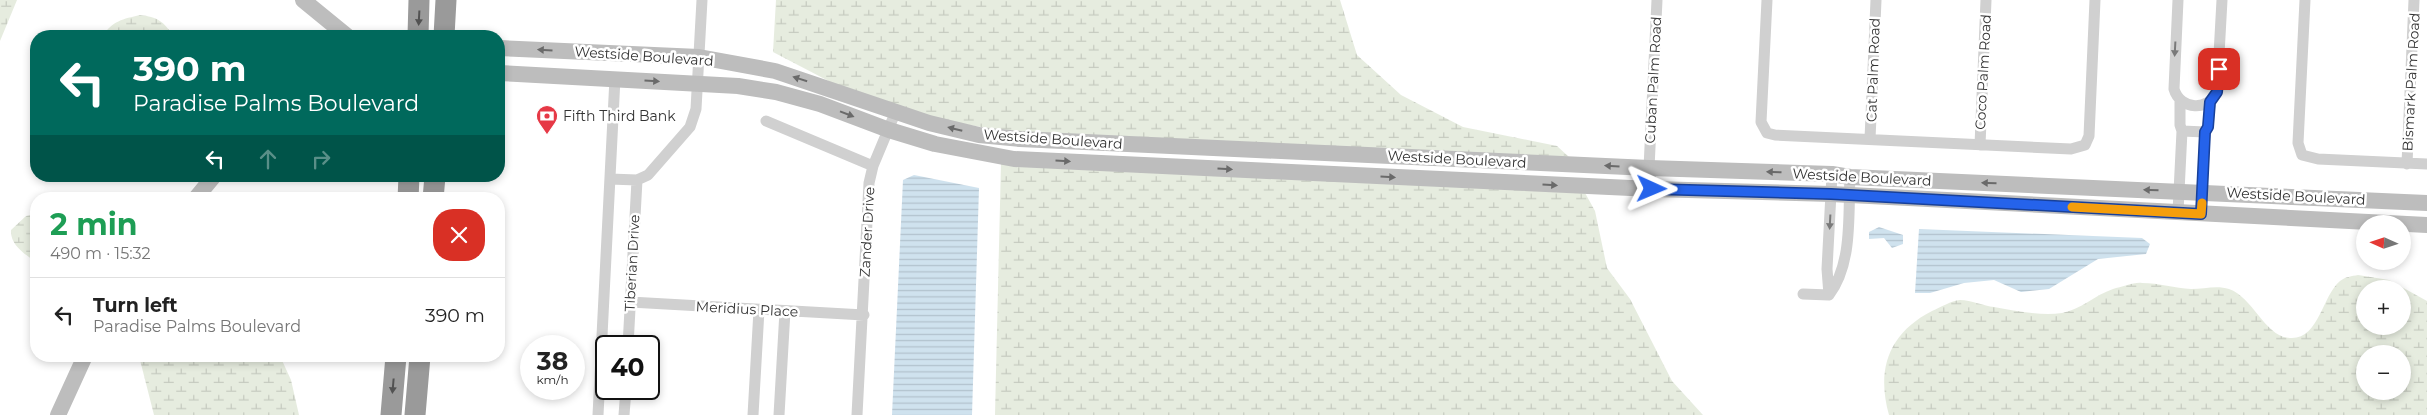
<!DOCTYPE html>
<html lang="en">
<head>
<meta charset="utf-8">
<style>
  :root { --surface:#fff; --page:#f2f2f2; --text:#222; --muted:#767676; --line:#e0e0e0 }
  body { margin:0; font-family:Montserrat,sans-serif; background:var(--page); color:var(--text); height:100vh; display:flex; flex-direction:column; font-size:19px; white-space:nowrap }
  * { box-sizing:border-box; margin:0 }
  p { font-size:16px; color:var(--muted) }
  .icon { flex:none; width:28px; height:28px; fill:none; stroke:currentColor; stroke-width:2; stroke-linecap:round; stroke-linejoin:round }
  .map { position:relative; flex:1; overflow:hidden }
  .panel { position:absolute; left:30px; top:192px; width:475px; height:170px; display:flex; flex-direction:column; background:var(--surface); border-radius:20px; box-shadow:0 2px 8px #0003 }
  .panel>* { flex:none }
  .hud { position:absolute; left:30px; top:30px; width:475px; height:152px; border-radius:20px; box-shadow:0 2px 8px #0003; background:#00695c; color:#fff; overflow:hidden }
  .needle { width:32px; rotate:273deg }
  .fabs { position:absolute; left:2356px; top:215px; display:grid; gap:10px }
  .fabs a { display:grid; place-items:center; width:55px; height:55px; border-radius:50%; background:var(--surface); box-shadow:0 2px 8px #0003; font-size:25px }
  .speed { position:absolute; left:520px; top:335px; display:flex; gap:10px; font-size:25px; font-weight:700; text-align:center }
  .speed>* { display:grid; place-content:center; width:65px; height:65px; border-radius:50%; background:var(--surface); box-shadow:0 2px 8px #0003; line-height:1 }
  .speed small { font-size:12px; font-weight:400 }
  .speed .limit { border:2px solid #111; border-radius:8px; background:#fff; color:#111 }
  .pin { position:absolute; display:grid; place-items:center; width:42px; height:42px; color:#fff; margin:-21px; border-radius:10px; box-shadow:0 2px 8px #0006 }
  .me { position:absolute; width:55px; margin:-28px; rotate:91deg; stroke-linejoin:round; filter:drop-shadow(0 0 4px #0008) }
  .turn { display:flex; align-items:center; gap:18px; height:105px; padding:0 20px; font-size:22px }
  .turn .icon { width:65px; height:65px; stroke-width:2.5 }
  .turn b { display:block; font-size:35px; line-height:42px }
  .lanes { display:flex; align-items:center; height:48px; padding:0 20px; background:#0003; justify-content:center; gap:25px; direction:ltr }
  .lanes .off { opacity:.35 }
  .round { display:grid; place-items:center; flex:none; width:52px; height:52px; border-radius:20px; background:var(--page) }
  .headline { display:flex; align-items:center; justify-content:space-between; height:85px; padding:0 20px }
  h1 { font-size:30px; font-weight:700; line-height:38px; color:#1e9e55 }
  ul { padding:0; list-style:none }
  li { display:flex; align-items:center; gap:15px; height:75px; padding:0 20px; border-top:1px solid var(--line) }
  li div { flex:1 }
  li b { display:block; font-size:19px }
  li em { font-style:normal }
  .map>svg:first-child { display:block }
  .wetland { fill:url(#wetland-marsh); fill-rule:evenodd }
  .water { fill:url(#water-rules) }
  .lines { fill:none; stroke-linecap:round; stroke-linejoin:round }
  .street { stroke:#d0d0d0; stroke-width:11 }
  .secondary { stroke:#bdbdbd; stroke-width:16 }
  .highway { stroke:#9a9a9a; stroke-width:21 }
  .oneway { fill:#525252 }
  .oneway2 { fill:#7a7a7a }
  .oneway3 { fill:#6a6a6a }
  .route-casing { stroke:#184099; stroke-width:12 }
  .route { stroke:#2563eb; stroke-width:9 }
  .slow { stroke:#f59e0b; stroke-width:9 }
  .labels { text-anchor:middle; stroke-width:5; stroke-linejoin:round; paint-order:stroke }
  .street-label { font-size:14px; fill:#333; stroke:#fff }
  .poi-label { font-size:14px; fill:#333; stroke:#fff; text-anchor:start }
</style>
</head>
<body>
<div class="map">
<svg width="2427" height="415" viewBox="0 0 2427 415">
  <defs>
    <pattern id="wetland-marsh" width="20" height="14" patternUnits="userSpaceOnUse" patternTransform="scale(1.25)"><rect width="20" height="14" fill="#e6ecdf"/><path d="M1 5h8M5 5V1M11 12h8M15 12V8" fill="none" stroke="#c6cbc0"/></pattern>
    <pattern id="water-rules" width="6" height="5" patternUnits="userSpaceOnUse" patternTransform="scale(1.25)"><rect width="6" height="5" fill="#cfe2ee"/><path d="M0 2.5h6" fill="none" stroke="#b2c2cd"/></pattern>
  </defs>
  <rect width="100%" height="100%" fill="#fff"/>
  <path class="wetland" d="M0 0H17L0 41Z
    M776 0H1340L1357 55 1401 95 1463 127 1557 146 1569 157 1020 134 931 118 842 88 773 52Z
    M140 15C157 17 164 21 173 36H103C112 21 123 19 140 15Z
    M1001 162 1584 191 1595 211 1607 268 1630 299 1672 381 1703 415H995Z
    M36 214V262C25 254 10 245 11 230L26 216Z
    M2358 275 2389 280 2427 301V415H1889C1876 369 1889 333 1932 311 1941 307 1951 301 1960 300 1971 300 1984 306 1994 307 2015 311 2041 316 2062 313 2080 310 2095 295 2113 289 2122 287 2134 282 2142 283 2159 283 2175 288 2191 289 2204 289 2217 285 2229 289 2253 297 2265 337 2290 338 2319 340 2322 296 2340 281 2345 277 2352 276 2358 275ZM2365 289H2402V326H2365ZM2365 354H2402V391H2365Z
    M139 356H280L291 380 299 415H154Z"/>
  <path class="water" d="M914 175 979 188 972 415H892L903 180Z
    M1879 227 1903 235V244L1892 248 1884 238 1869 239V232Z
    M1919 229 2142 238 2150 244 2146 254 2098 259 2049 289 2021 292 1994 280 1964 283 1930 293H1915Z"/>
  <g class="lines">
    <path class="street" d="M1767 0 1761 122 1767 133 1775 135 2071 149 2085 145 2089 136 2095 0
      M2178 0 2174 89C2180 110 2209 112 2217 91L2222 0
      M2305 0 2298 143 2302 155 2318 159 2427 164
      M766 121 873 166 869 183 857 415
      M2182 131 2205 132
      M1870 139 1876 0
      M1980 145 1986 0
      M2407 164 2414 0
      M873 166 896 111
      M610 179 637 180 648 175 690 127 696 109 702 0
      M1652 189 1649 168 1657 0
      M2178 212 2182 131 2180 125V102
      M2201 213 2205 132 2208 127 2210 103
      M1803 294 1829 295
      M1829 295 1827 269 1832 174
      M1829 295C1853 263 1848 215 1850 177
      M630 302 864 315
      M628 346 637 180
      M598 415 615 78
      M624 415 626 389
      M753 415 759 310
      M779 415 785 311"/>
    <path class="secondary" d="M303 0 347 36
      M499 48 699 57 775 71 929 123 979 135 1020 139 1649 168 1832 174 1850 177 2427 203
      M499 73 738 86 776 92 820 104 889 130 935 144 1014 159 1652 189 1831 194 2427 225
      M195 199 214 176
      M58 415 85 356"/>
    <path class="highway" d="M418 36 419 0
      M444 36 446 0
      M408 199 409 176
      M433 199 435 176
      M391 415 396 356
      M415 415 420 356"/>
  </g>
  <defs><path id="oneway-solid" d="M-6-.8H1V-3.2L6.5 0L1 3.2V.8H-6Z" transform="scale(1.25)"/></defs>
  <g class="oneway">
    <use href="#oneway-solid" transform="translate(419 18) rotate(93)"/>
    <use href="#oneway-solid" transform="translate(393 386) rotate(95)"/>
  </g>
  <g class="oneway2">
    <use href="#oneway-solid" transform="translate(2175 49) rotate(93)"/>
    <use href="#oneway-solid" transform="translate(1830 222) rotate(93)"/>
  </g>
  <g class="oneway3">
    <use href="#oneway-solid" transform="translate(545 50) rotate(-177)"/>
    <use href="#oneway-solid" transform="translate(800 79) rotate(-162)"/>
    <use href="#oneway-solid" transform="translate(652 81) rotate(3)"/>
    <use href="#oneway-solid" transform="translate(847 114) rotate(21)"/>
    <use href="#oneway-solid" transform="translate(955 129) rotate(-166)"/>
    <use href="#oneway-solid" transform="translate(1063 161) rotate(3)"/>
    <use href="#oneway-solid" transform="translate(1612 166) rotate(-177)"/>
    <use href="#oneway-solid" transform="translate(1225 169) rotate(3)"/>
    <use href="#oneway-solid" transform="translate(1774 172) rotate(-178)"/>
    <use href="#oneway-solid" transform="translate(1388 177) rotate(3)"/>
    <use href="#oneway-solid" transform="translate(1989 183) rotate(-178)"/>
    <use href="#oneway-solid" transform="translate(1550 185) rotate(3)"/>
    <use href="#oneway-solid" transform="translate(2151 190) rotate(-178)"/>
  </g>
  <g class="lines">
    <g class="route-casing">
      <path id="route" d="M1652 189 1831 194 2201 214 2205 132 2208 127 2210 102 2217 92 2219 69"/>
    </g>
    <use href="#route" class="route"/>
    <path class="slow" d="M2072 207 2201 214 2202 203"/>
  </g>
  <defs>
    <g id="bank-pin" transform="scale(1.125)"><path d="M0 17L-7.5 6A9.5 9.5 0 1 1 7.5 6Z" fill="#e63946" stroke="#fff"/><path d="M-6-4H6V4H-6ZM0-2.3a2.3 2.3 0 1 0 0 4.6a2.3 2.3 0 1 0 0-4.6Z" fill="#fff"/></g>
  </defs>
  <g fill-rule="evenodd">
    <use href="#bank-pin" x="547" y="116"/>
  </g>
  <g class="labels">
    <g class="street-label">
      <text transform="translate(644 56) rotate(4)" y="5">Westside Boulevard</text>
      <text transform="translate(1873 70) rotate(-88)" y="5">Cat Palm Road</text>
      <text transform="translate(1983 72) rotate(-87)" y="5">Coco Palm Road</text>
      <text transform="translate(1653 80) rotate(-87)" y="5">Cuban Palm Road</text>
      <text transform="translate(2411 82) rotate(-87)" y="5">Bismark Palm Road</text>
      <text transform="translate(1053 139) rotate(4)" y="5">Westside Boulevard</text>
      <text transform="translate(1457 159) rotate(3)" y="5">Westside Boulevard</text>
      <text transform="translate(1862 177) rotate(3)" y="5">Westside Boulevard</text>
      <text transform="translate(2296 196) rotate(3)" y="5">Westside Boulevard</text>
      <text transform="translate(867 232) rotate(-87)" y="5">Zander Drive</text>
      <text transform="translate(632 263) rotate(-87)" y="5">Tiberian Drive</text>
      <text transform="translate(747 309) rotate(3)" y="5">Meridius Place</text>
    </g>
    <g class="poi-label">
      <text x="563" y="121">Fifth Third Bank</text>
    </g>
  </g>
</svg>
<div class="fabs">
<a><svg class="needle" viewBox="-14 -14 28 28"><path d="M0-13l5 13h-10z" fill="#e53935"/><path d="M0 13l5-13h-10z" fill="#767676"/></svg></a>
<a>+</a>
<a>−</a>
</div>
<div class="speed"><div>38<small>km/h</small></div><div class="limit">40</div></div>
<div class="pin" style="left:2219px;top:69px;background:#d93025"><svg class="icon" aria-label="arrive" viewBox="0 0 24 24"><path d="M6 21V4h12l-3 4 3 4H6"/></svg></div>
<svg class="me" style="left:1652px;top:189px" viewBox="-20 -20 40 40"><path d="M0-17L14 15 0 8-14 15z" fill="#2563eb" stroke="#fff" stroke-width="4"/></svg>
<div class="hud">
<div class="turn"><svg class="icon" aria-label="left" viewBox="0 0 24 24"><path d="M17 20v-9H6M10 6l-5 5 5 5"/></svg><div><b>390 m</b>Paradise Palms Boulevard</div></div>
<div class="lanes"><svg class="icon" aria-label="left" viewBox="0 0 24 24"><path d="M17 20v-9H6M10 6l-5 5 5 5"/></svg><svg class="icon off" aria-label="ahead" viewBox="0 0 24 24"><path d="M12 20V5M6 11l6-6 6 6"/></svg><svg class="icon off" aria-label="right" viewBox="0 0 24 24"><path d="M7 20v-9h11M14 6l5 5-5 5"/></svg></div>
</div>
<section class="panel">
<div class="headline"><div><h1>2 min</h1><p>490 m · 15:32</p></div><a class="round" style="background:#d93025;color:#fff"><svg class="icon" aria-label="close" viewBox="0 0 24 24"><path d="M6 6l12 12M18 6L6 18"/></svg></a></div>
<ul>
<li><svg class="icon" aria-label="left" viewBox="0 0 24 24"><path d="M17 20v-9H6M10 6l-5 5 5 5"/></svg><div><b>Turn left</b><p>Paradise Palms Boulevard</p></div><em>390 m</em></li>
</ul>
</section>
</div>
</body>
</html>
